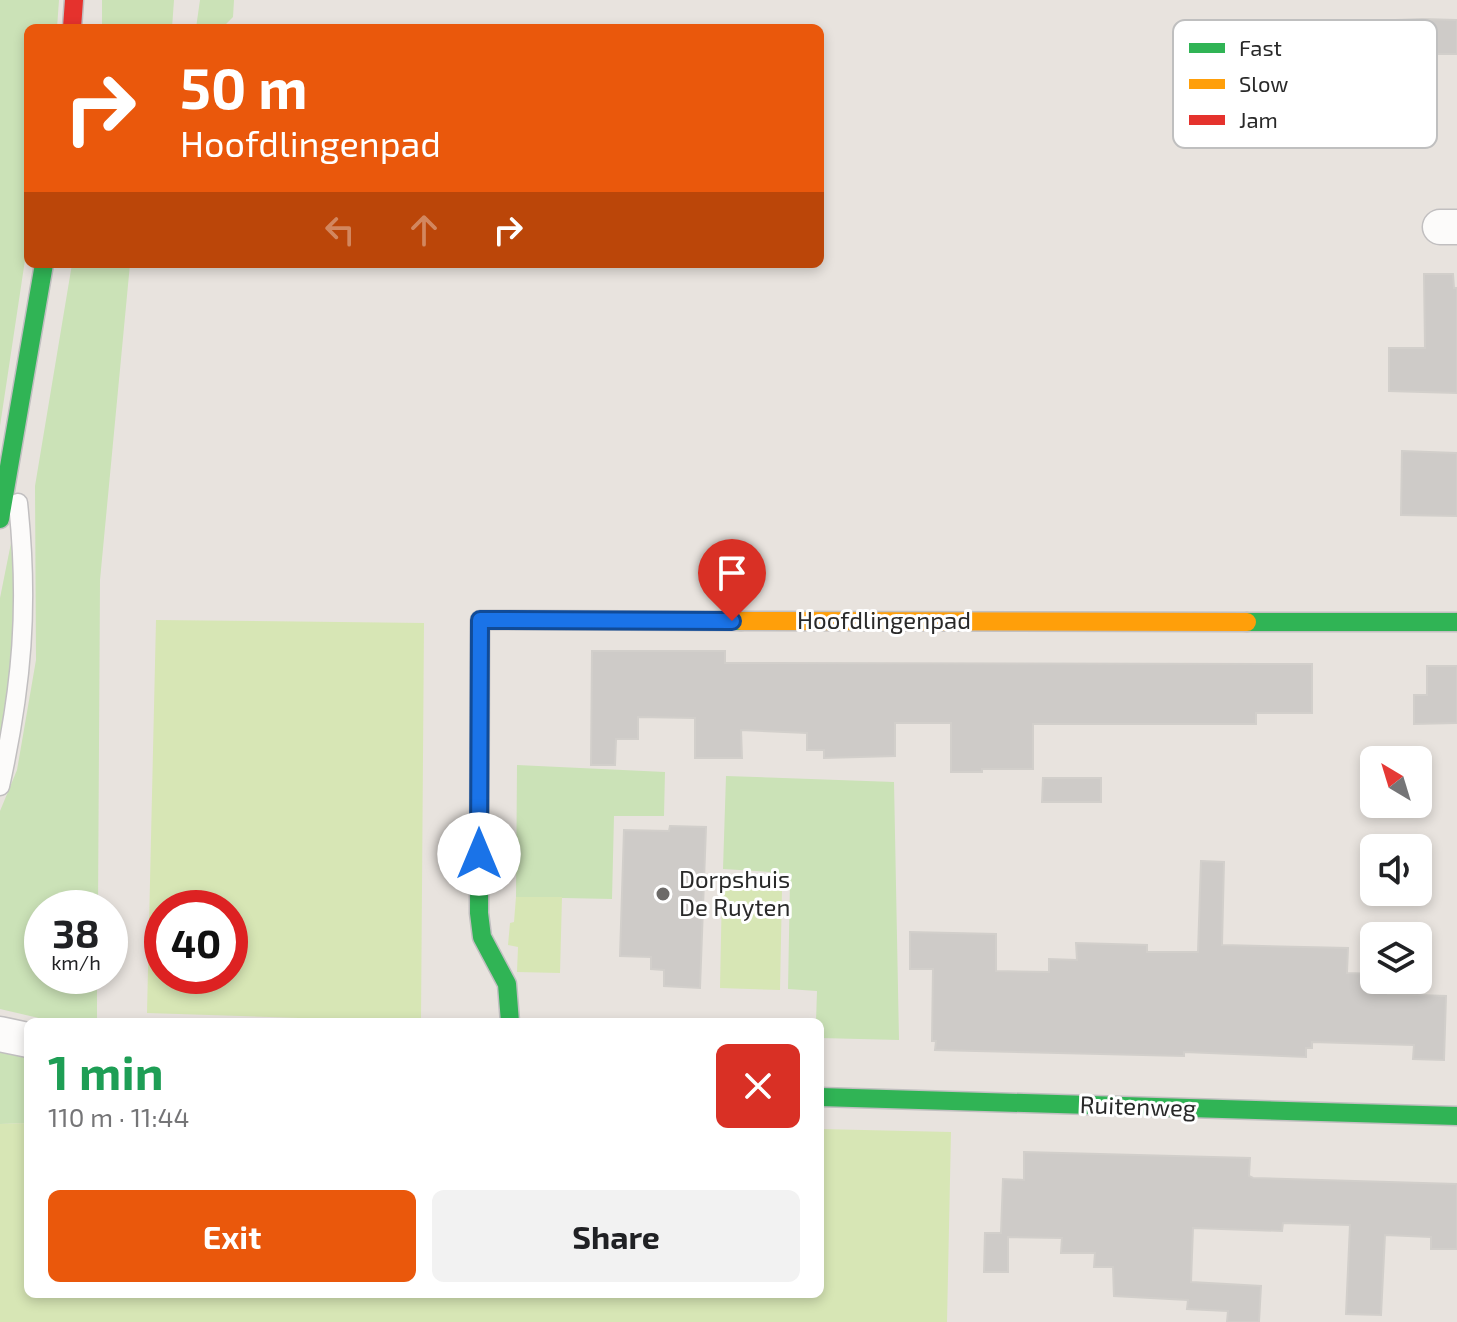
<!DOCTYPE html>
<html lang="en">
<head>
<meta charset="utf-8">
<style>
  :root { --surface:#fff; --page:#f2f2f2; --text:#202124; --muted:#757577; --accent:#ea580c }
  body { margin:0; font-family:"Exo 2",sans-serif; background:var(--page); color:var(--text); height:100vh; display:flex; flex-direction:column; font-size:30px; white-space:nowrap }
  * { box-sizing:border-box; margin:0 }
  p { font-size:26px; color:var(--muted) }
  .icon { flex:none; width:44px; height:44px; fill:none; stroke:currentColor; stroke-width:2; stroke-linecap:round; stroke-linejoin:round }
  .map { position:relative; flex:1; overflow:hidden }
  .drawer { position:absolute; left:24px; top:1018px; width:800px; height:280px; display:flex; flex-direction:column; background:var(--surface); border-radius:12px; box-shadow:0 4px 12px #0003 }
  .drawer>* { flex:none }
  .hud { position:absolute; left:24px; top:24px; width:800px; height:244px; border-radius:12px; box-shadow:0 4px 12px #0003; background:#ea580c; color:#fff; overflow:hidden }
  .needle { width:52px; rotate:322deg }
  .fabs { position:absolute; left:1360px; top:746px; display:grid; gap:16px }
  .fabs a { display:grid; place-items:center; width:72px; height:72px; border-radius:12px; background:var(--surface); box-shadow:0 4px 12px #0003; font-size:40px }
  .speed { position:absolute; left:24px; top:890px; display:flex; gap:16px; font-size:40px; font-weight:700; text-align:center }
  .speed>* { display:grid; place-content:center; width:104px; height:104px; border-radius:50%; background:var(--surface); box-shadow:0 4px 12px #0003; line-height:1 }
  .speed small { font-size:20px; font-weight:400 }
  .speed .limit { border:12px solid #d22; background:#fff; color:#111 }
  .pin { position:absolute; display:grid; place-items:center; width:68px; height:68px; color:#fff; margin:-82px -34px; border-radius:50% 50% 50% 0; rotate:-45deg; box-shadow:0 0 8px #0007 }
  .pin .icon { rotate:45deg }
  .me { position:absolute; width:88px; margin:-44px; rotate:0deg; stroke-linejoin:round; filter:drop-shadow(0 0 6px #0008) }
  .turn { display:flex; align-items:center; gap:28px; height:168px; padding:0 24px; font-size:36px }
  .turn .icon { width:104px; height:104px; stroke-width:2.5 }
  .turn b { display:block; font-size:56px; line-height:68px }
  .lanes { display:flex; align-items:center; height:76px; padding:0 24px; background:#0003; justify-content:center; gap:40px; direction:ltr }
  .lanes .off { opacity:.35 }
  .round { display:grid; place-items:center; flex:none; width:84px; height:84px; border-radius:12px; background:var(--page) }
  .headline { display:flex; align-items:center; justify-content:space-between; height:136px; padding:0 24px }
  h1 { font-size:48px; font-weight:700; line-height:60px; color:#1e9e55 }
  .cta { display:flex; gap:16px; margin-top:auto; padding:16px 24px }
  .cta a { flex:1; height:92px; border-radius:12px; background:var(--accent); color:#fff; font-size:32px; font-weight:700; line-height:92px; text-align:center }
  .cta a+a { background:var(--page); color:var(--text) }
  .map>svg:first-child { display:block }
  .green { fill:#cbe2b7 }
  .pitch { fill:#d7e6b5; fill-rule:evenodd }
  .building { fill:#cecbc8; stroke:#d2cfcb; stroke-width:2 }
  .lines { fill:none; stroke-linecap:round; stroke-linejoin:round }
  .lane-casing { stroke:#c1bfc0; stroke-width:21 }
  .street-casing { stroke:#c1bfc0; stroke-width:37 }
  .fast-casing { stroke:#c1bfc0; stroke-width:21 }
  .slow-casing { stroke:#c1bfc0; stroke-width:21 }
  .jam-casing { stroke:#c1bfc0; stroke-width:21 }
  .lane { stroke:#fcfbfa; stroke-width:18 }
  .street { stroke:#fcfbfa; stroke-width:34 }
  .fast { stroke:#30b455; stroke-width:18 }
  .slow { stroke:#ff9f0a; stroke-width:18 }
  .jam { stroke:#e5322d; stroke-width:18 }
  .route-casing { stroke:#114b97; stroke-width:20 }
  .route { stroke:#1a73e8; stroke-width:14 }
  .poi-dot { fill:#6c6a68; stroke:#fff; stroke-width:3 }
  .labels { text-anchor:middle; stroke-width:6; stroke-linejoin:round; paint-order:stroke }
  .street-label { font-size:24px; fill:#292929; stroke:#fff }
  .poi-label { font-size:24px; fill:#292929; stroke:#fff; text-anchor:start }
  .key { fill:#fff; stroke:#bfbfbf; stroke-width:2 }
  .key-label { font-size:22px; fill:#292929 }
</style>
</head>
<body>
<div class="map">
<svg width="1457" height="1322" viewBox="0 0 1457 1322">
  <rect width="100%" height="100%" fill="#e8e3de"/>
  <path class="green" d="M0 0H59L57 28H28V240L0 426Z
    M102 0H174L172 28H102Z
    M200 0H234L233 17 222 28H196Z
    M72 264H130L100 580 98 908H42V976H97V1022H56L0 1009V811L17 770 36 660 35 486Z
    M11 543 15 608 12 669 0 738V598Z
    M517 765 665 772 664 816H614L612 899 516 897Z
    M726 776 894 782 899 1040 820 1038V1022H816L817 991 788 989 790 881 770 880V872L723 869Z
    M0 1048 28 1054V1123L0 1124Z"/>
  <path class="pitch" d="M156 620 424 623 421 1022 147 1013ZM162 908H230V976H162Z
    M722 888 782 890 780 990 720 988Z
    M516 897H562L560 973 517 972 518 947 508 945 510 923 514 922Z
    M28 1123V1294H820V1129L951 1132 947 1322H0V1124Z"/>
  <path class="building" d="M1422 19 1457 20V54H1416L1399 74 1397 20Z
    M1424 274H1453L1454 288H1457V393L1389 391V348H1425Z
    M1402 451 1457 453V516L1401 515Z
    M592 651H725V663L1312 664V713H1256V724H1033V769H982V772H951V723H895V756L824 758V750H807V733L741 730 742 758H695V718L638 717V739H616L615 765H591Z
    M1427 666H1457V723L1414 724V695H1427Z
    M1043 778H1101V802H1042Z
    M670 826 706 827 700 988 664 986V970L651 969V957L620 956 624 830 669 831Z
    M1201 861 1224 862 1222 945 1348 948 1347 973 1374 974V980H1388V994L1446 996 1444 1060 1413 1059 1414 1045 1312 1042V1048H1306V1057L1184 1052V1056L935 1050 936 1041H932L933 969H910V932L996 934V971L1049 972V959L1077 960 1076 943 1147 945V952H1198Z
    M1024 1152 1250 1158 1249 1176 1253 1178 1457 1184V1249H1431V1237L1385 1235 1381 1315 1346 1314 1350 1225 1283 1223 1282 1231 1193 1228 1191 1282 1261 1286 1259 1322H1227L1228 1311 1187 1309 1188 1300 1114 1296 1113 1267H1094L1095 1253H1061L1062 1238 1008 1237V1272H984L985 1233H1001L1003 1179 1024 1180Z"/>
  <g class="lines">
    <g class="lane-casing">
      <path id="lane" d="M0 786C22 686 29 606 18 503"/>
    </g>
    <g class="street-casing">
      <path id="street" d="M1440 227H1457
        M0 1034 28 1040"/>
    </g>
    <g class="fast-casing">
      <path id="fast" d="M0 519 44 264
        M1247 622H1457
        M510 1022 507 984 482 937 479 913 480 620 741 621
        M820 1097 1457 1116"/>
    </g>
    <g class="slow-casing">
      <path id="slow" d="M741 621 1247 622"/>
    </g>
    <g class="jam-casing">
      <path id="jam" d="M72 28 74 0"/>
    </g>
    <use href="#lane" class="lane"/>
    <use href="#street" class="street"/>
    <use href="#fast" class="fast"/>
    <use href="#slow" class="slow"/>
    <use href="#jam" class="jam"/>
  </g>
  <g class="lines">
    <g class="route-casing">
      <path id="route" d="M479 854 480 620 732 621"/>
    </g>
    <use href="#route" class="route"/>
  </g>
  <circle class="poi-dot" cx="663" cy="894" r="8"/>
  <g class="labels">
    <g class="street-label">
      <text x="884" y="629">Hoofdlingenpad</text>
      <text transform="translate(1138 1107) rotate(2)" y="8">Ruitenweg</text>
    </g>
    <g class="poi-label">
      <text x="679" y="888">Dorpshuis<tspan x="679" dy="28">De Ruyten</tspan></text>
    </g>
  </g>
  <rect x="1173" y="20" width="264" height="128" rx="12" class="key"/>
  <rect x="1189" y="43" width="36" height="10" fill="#30b455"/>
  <rect x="1189" y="79" width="36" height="10" fill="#ff9f0a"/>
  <rect x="1189" y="115" width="36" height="10" fill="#e5322d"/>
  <g class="key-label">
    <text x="1239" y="56">Fast</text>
    <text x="1239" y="92">Slow</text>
    <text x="1239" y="128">Jam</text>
  </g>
</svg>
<div class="fabs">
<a><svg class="needle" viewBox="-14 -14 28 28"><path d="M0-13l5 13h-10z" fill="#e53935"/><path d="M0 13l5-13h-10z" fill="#757577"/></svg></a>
<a><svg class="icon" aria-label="sound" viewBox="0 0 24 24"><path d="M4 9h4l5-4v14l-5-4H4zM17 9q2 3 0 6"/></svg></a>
<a><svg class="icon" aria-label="layers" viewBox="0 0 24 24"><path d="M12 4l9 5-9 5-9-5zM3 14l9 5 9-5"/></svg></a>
</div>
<div class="speed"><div>38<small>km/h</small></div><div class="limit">40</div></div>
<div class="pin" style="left:732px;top:621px;background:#d93025"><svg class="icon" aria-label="arrive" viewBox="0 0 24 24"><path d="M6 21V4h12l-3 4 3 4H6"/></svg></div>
<svg class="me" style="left:479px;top:854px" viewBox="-20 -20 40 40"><circle r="19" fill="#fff"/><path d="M0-13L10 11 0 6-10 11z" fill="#1a73e8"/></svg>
<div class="hud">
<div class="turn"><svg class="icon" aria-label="right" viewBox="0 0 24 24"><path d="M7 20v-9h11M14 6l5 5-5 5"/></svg><div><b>50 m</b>Hoofdlingenpad</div></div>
<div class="lanes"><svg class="icon off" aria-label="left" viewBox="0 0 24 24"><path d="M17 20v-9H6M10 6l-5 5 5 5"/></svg><svg class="icon off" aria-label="ahead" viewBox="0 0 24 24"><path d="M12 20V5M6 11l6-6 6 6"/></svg><svg class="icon" aria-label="right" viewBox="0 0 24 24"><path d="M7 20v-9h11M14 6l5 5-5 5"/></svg></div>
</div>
<section class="drawer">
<div class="headline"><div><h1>1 min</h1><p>110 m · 11:44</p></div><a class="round" style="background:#d93025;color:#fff"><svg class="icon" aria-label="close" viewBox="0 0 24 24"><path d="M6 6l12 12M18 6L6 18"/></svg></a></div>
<div class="cta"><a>Exit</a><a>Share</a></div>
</section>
</div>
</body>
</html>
